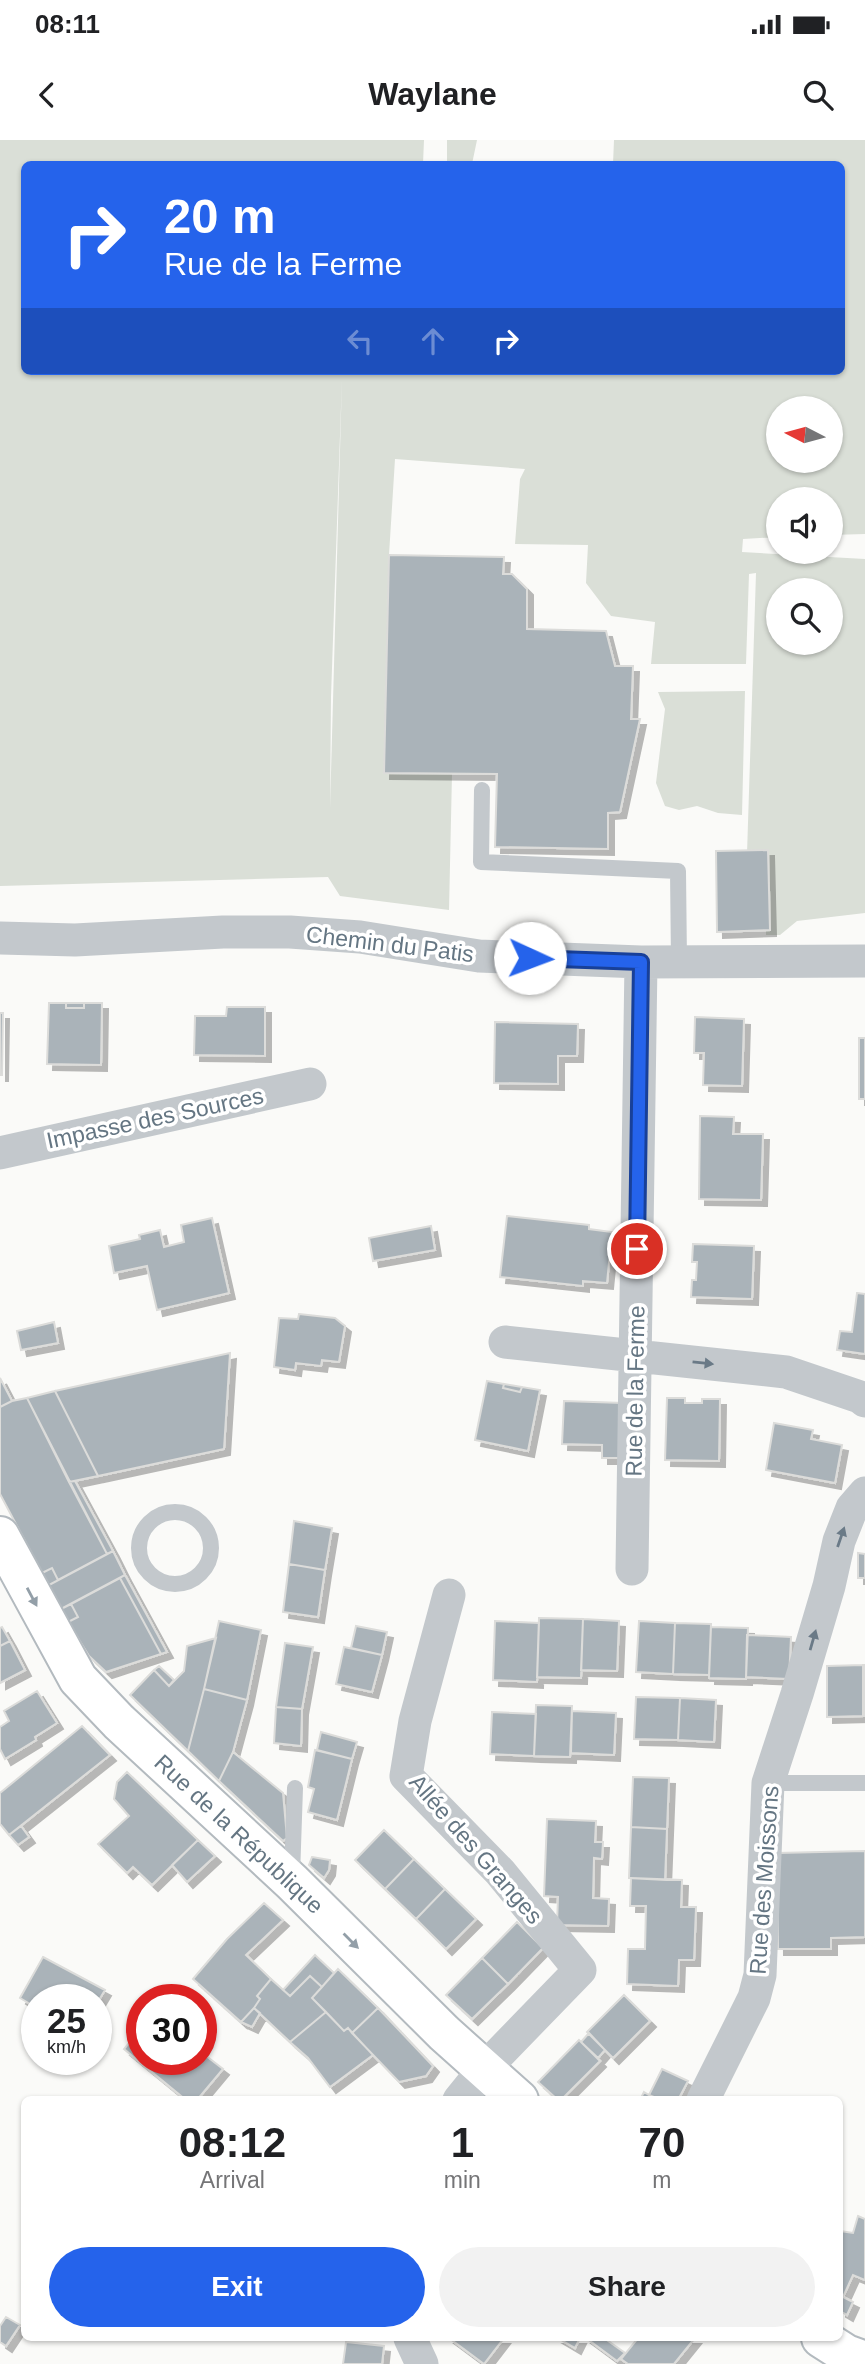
<!DOCTYPE html>
<html lang="en">
<head>
<meta charset="utf-8">
<style>
  :root { --surface:#fff; --page:#f2f2f2; --text:#202124; --muted:#757577; --accent:#2563eb }
  body { margin:0; font-family:Arial,sans-serif; background:var(--page); color:var(--text); height:100vh; display:flex; flex-direction:column; font-size:26px; white-space:nowrap }
  * { box-sizing:border-box; margin:0 }
  p { font-size:23px; color:var(--muted) }
  .icon { flex:none; width:38px; height:38px; fill:none; stroke:currentColor; stroke-width:2; stroke-linecap:round; stroke-linejoin:round }
  .map { position:relative; flex:1; overflow:hidden }
  .panel { position:absolute; left:21px; top:1956px; width:822px; height:245px; display:flex; flex-direction:column; background:var(--surface); border-radius:10px; box-shadow:0 2px 5px #0004 }
  .panel>* { flex:none }
  .guide { position:absolute; left:21px; top:21px; width:824px; height:214px; border-radius:10px; box-shadow:0 2px 5px #0004; background:#2563eb; color:#fff; overflow:hidden }
  .needle { width:46px; rotate:276deg }
  .controls { position:absolute; left:766px; top:256px; display:grid; gap:14px }
  .controls a { display:grid; place-items:center; width:77px; height:77px; border-radius:50%; background:var(--surface); box-shadow:0 2px 5px #0004; font-size:35px }
  .speed { position:absolute; left:21px; top:1844px; display:flex; gap:14px; font-size:35px; font-weight:700; text-align:center }
  .speed>* { display:grid; place-content:center; width:91px; height:91px; border-radius:50%; background:var(--surface); box-shadow:0 2px 5px #0004; line-height:1 }
  .speed small { font-size:18px; font-weight:400 }
  .speed .limit { border:10px solid #d22; background:#fff; color:#111 }
  .pin { position:absolute; display:grid; place-items:center; width:60px; height:60px; color:#fff; margin:-30px; border:4px solid #fff; border-radius:50%; box-shadow:0 2px 7px #0007 }
  .me { position:absolute; width:77px; margin:-38px; rotate:92deg; stroke-linejoin:round; filter:drop-shadow(0 0 5px #0008) }
  .turn { display:flex; align-items:center; gap:24px; height:147px; padding:0 28px; font-size:32px }
  .turn .icon { width:91px; height:91px; stroke-width:2.5 }
  .turn b { display:block; font-size:49px; line-height:60px }
  .lanes { display:flex; align-items:center; height:66px; padding:0 28px; background:#0003; justify-content:center; gap:35px; direction:ltr }
  .lanes .off { opacity:.35 }
  .eta { display:flex; justify-content:space-evenly; align-items:center; height:119px; text-align:center }
  .eta b { font-size:42px; font-weight:700; line-height:49px }
  .primary-button { display:flex; gap:14px; margin-top:auto; padding:14px 28px }
  .primary-button a { flex:1; height:80px; border-radius:42px; background:var(--accent); color:#fff; font-size:28px; font-weight:700; line-height:80px; text-align:center }
  .primary-button a+a { background:var(--page); color:var(--text) }
  .status { display:flex; justify-content:space-between; align-items:center; height:49px; padding:0 35px; background:var(--surface); direction:ltr }
  .status svg { height:19px; fill:currentColor }
  header { display:flex; justify-content:space-between; align-items:center; height:91px; padding:0 28px; background:var(--surface); font-size:32px; font-weight:700 }
  .map>svg:first-child { display:block }
  .green { fill:#dadfd7; fill-rule:evenodd }
  .building { fill:#aab3b9; stroke:#dcdcda; stroke-width:2; filter:url(#shadow) }
  .lines { fill:none; stroke-linecap:round; stroke-linejoin:round }
  .secondary-casing { stroke:#b3babf; stroke-width:42 }
  .lane { stroke:#c3c8cc; stroke-width:16 }
  .street { stroke:#c3c8cc; stroke-width:33 }
  .secondary { stroke:#fff; stroke-width:38 }
  .oneway { fill:#6a7a87 }
  .oneway2 { fill:#939fa8 }
  .route-casing { stroke:#184099; stroke-width:18 }
  .route { stroke:#2563eb; stroke-width:12 }
  .labels { text-anchor:middle; stroke-width:7; stroke-linejoin:round; paint-order:stroke }
  .street-label { font-size:23px; fill:#657683; stroke:#fff }
</style>
</head>
<body>
<div class="status"><b>08:11</b><svg viewBox="0 0 49 12"><path d="M0 12V9h3v3zM5 12V6h3v6zM10 12V3h3v9zM15 12V0h3v12zM26 1h20v11H26zM47 4h2v5h-2z"/></svg></div>
<header><svg class="icon" aria-label="back" viewBox="0 0 24 24"><path d="M15 5l-7 7 7 7"/></svg>Waylane<svg class="icon" aria-label="search" viewBox="0 0 24 24"><circle cx="10" cy="10" r="6"/><path d="M15 15l6 6"/></svg></header>
<div class="map">
<svg width="865" height="2224" viewBox="0 0 865 2224">
  <defs>
    <filter id="shadow"><feDropShadow dx="6" dy="6" stdDeviation="0" flood-color="#0004"/></filter>
  </defs>
  <rect width="100%" height="100%" fill="#fafaf8"/>
  <path class="green" d="M0 0H424L423 24H24V231H842V24H613L614 0H865V394L831 395V359H779V397L743 399 742 412 865 419V773L797 781 780 795H766L765 714H747L756 433 749 434 746 524H651L655 482 611 476 586 443 588 405 515 404 520 339 525 329 395 319 389 415 384 632 452 634 449 770 340 756 328 737 0 746ZM342 238 330 669V670L331 557ZM779 268H831V320H779ZM779 450H831V502H779Z
    M447 0H477L472 24H447Z
    M745 551 742 675 718 673 697 666 679 670 665 666 656 643 665 569 658 552Z"/>
  <path class="building" d="M389 415 504 417 503 434H512L527 449V489L606 491 615 526H633L631 579H640L620 672 608 673V709L495 707 497 634 384 633Z
    M768 710 770 790 717 792 716 711Z
    M49 863H66V868H84V863H102L101 925 47 924Z
    M66 863H84V868H66Z
    M227 867H265V916L194 915 195 876H226Z
    M0 873H3L2 935H0Z
    M695 877 744 879 742 946 703 945 704 913H694Z
    M495 882 578 884 577 916H558V944L494 943Z
    M859 898H865V959H859Z
    M700 976 734 977 733 994H763L761 1060 699 1059Z
    M507 1076 589 1085V1089L612 1092 607 1143 583 1141V1146L500 1137Z
    M212 1078 229 1153 157 1170 147 1126 114 1133 109 1106 140 1099 139 1095 160 1090 164 1107 184 1102 181 1085Z
    M431 1086 435 1110 373 1121 369 1098Z
    M693 1104 754 1106 752 1159 691 1157 692 1140H696L697 1122H692Z
    M857 1153 865 1154V1214L837 1210 840 1191 852 1192Z
    M299 1174 335 1178 345 1186 339 1222 322 1220 321 1226 296 1223 295 1230 274 1227 279 1178 298 1179Z
    M54 1182 58 1203 21 1210 17 1191Z
    M230 1213 224 1309 98 1336 55 1251Z
    M0 1238 12 1261 0 1267Z
    M487 1241 504 1244 503 1248 520 1252 522 1247 540 1250 528 1311 475 1300Z
    M504 1244 522 1247 520 1252 503 1248Z
    M55 1251 98 1336 69 1342 27 1258Z
    M27 1258 107 1414 58 1440 52 1428 42 1433 0 1354V1267L12 1261Z
    M667 1258H685V1263H702V1259H720L719 1321 665 1320Z
    M564 1261 623 1263 621 1318H602V1305L562 1304Z
    M774 1283 813 1290 811 1299 842 1305 835 1343 766 1330Z
    M75 1341 113 1411 107 1414 69 1342Z
    M294 1381 332 1388 325 1430 289 1424Z
    M113 1411 125 1435 61 1469 49 1445Z
    M858 1413 865 1414V1438H858Z
    M289 1424 325 1430 318 1477 283 1472Z
    M52 1428 58 1440 49 1445 42 1433Z
    M125 1435 167 1512 161 1514 120 1438Z
    M120 1438 161 1514 106 1532 89 1516 68 1482 78 1477 71 1464Z
    M71 1464 78 1477 68 1482 61 1469Z
    M539 1478 583 1479 581 1538 537 1537Z
    M583 1479 619 1481 617 1531 581 1530Z
    M219 1481 261 1490 247 1560 204 1549Z
    M495 1481 539 1483 537 1542 493 1540Z
    M639 1481 675 1483 673 1534 636 1532Z
    M675 1483 711 1484 709 1535 673 1534Z
    M356 1486 387 1492 382 1515 351 1508Z
    M2 1487 10 1501 0 1506V1488Z
    M711 1487 748 1488 746 1539 709 1538Z
    M747 1495 791 1497 789 1539 746 1537Z
    M216 1498 204 1549 188 1611 130 1555 154 1530 169 1546 184 1531 187 1506Z
    M10 1501 25 1530 0 1543V1506Z
    M285 1503 313 1507 302 1569 276 1567Z
    M344 1507 382 1515 372 1552 336 1544Z
    M863 1525V1576L827 1577V1526Z
    M863 1525H865V1576H863Z
    M159 1526 174 1540 169 1546 154 1530Z
    M204 1549 247 1560 233 1612 219 1641 188 1611Z
    M37 1551 57 1583 35 1597 36 1600 5 1619 0 1609V1587L9 1581 4 1571Z
    M636 1557 680 1558 678 1600 634 1599Z
    M680 1558 716 1560 714 1602 678 1600Z
    M536 1565 572 1566 570 1617 534 1616Z
    M276 1567 302 1569 301 1606 274 1603Z
    M572 1571 616 1573 614 1615 571 1613Z
    M492 1572 536 1574 534 1616 490 1614Z
    M82 1586 110 1615 9 1695 0 1684V1653Z
    M321 1592 357 1602 352 1619 317 1610Z
    M315 1610 352 1619 337 1680 308 1672 314 1649 308 1647Z
    M233 1612 283 1653 287 1698 283 1701 219 1641Z
    M127 1632 198 1700 152 1745 133 1727 127 1733 98 1704 129 1676 114 1659 117 1642Z
    M633 1637 669 1638 667 1689 631 1687Z
    M547 1679 596 1681 595 1702H603L602 1719 594 1718 593 1758 609 1759 608 1786 557 1785 558 1757 544 1756Z
    M21 1686 29 1697 18 1705 9 1695Z
    M631 1687 667 1689 665 1740 629 1738Z
    M384 1690 414 1719 385 1749 355 1720Z
    M198 1700 215 1716 187 1742 172 1725Z
    M865 1711V1797L831 1798V1809H778L777 1713Z
    M312 1717 330 1720 329 1730 324 1738 309 1725Z
    M414 1719 445 1749 416 1779 385 1749Z
    M631 1738 682 1740 681 1767H696L694 1820H679L678 1846 627 1844 628 1809H645L646 1766H630Z
    M445 1749 476 1779 446 1809 416 1779Z
    M264 1763 283 1780 246 1815 271 1839 257 1856 260 1859 254 1868 241 1882 193 1839 227 1799Z
    M517 1782 543 1808 508 1844 482 1818Z
    M315 1815 334 1833 322 1847 310 1836 290 1856 283 1850Z
    M43 1817 105 1850 96 1865V1860H37V1868L20 1858Z
    M482 1818 508 1844 472 1879 446 1855Z
    M338 1829 378 1868 352 1893 348 1888 344 1891 312 1858Z
    M310 1836 322 1847 312 1858 326 1872 290 1902 254 1868 260 1859 257 1856 271 1839 290 1856Z
    M624 1855 650 1881 613 1918 587 1892Z
    M254 1868 260 1873 252 1887 241 1882Z
    M378 1868 433 1926 426 1936 399 1942 352 1893Z
    M326 1872 344 1891 348 1888 373 1915 330 1947 308 1918 290 1902Z
    M142 1887V1920H201V1912L223 1929 197 1960H186L124 1909Z
    M589 1893 605 1910 598 1918 581 1902Z
    M579 1900 600 1921 561 1960H558L538 1942Z
    M662 1929 688 1941 678 1960H661L649 1955Z
    M644 1952 649 1955 661 1960H640Z
    M858 2076 865 2079V2140L853 2135 843 2157 853 2162 847 2175 840 2171V2091L853 2093Z
    M6 2177 20 2185 6 2206 0 2202V2186Z
    M449 2198H504L484 2224Z
    M558 2198H580L575 2208Z
    M586 2198H604L625 2213 617 2221Z
    M638 2198H695L674 2224H628L621 2219Z
    M346 2202 384 2206 382 2224H343Z"/>
  <g class="lines">
    <g class="secondary-casing">
      <path id="secondary" d="M0 1396 78 1539 119 1582 292 1742 444 1893 519 1960
        M821 2198 846 2214 865 2221"/>
    </g>
    <path class="lane" d="M482 650 481 722 678 731 679 822
      M139 1408a36 36 0 1 1 72 0a36 36 0 1 1-72 0Z
      M768 1643H865
      M292 1736 295 1648"/>
    <path class="street" d="M0 798 75 800 223 792H290L360 797 479 816 641 822 865 821
      M0 1013 310 944
      M505 1202 786 1232 860 1257 865 1261
      M632 1429 641 822
      M449 1455 415 1581 406 1636 500 1732 580 1830 484 1929 459 1960
      M703 1960 754 1858 760 1835 768 1643 797 1554 829 1446 839 1401 852 1368 865 1353
      M410 2198 422 2224"/>
    <use href="#secondary" class="secondary"/>
  </g>
  <defs><path id="oneway-solid" d="M-6-.8H1V-3.2L6.5 0L1 3.2V.8H-6Z" transform="scale(1.75)"/></defs>
  <g class="oneway">
    <use href="#oneway-solid" transform="translate(703 1223) rotate(6)"/>
    <use href="#oneway-solid" transform="translate(841 1397) rotate(-71)"/>
    <use href="#oneway-solid" transform="translate(813 1500) rotate(-74)"/>
  </g>
  <g class="oneway2">
    <use href="#oneway-solid" transform="translate(32 1457) rotate(62)"/>
    <use href="#oneway-solid" transform="translate(351 1801) rotate(45)"/>
  </g>
  <g class="lines">
    <g class="route-casing">
      <path id="route" d="M530 818 641 822 637 1109"/>
    </g>
    <use href="#route" class="route"/>
  </g>
  <g class="labels">
    <g class="street-label">
      <text transform="translate(390 804) rotate(7)" y="8">Chemin du Patis</text>
      <text transform="translate(155 978) rotate(-12)" y="8">Impasse des Sources</text>
      <text transform="translate(635 1251) rotate(-89)" y="8">Rue de la Ferme</text>
      <text transform="translate(239 1694) rotate(43)" y="8">Rue de la République</text>
      <text transform="translate(476 1709) rotate(49)" y="8">Allée des Granges</text>
      <text transform="translate(764 1740) rotate(-86)" y="8">Rue des Moissons</text>
    </g>
  </g>
</svg>
<div class="controls">
<a><svg class="needle" viewBox="-14 -14 28 28"><path d="M0-13l5 13h-10z" fill="#e53935"/><path d="M0 13l5-13h-10z" fill="#757577"/></svg></a>
<a><svg class="icon" aria-label="sound" viewBox="0 0 24 24"><path d="M4 9h4l5-4v14l-5-4H4zM17 9q2 3 0 6"/></svg></a>
<a><svg class="icon" aria-label="search" viewBox="0 0 24 24"><circle cx="10" cy="10" r="6"/><path d="M15 15l6 6"/></svg></a>
</div>
<div class="speed"><div>25<small>km/h</small></div><div class="limit">30</div></div>
<div class="pin" style="left:637px;top:1109px;background:#d93025"><svg class="icon" aria-label="arrive" viewBox="0 0 24 24"><path d="M6 21V4h12l-3 4 3 4H6"/></svg></div>
<svg class="me" style="left:530px;top:818px" viewBox="-20 -20 40 40"><circle r="19" fill="#fff"/><path d="M0-13L10 11 0 6-10 11z" fill="#2563eb"/></svg>
<div class="guide">
<div class="turn"><svg class="icon" aria-label="right" viewBox="0 0 24 24"><path d="M7 20v-9h11M14 6l5 5-5 5"/></svg><div><b>20 m</b>Rue de la Ferme</div></div>
<div class="lanes"><svg class="icon off" aria-label="left" viewBox="0 0 24 24"><path d="M17 20v-9H6M10 6l-5 5 5 5"/></svg><svg class="icon off" aria-label="ahead" viewBox="0 0 24 24"><path d="M12 20V5M6 11l6-6 6 6"/></svg><svg class="icon" aria-label="right" viewBox="0 0 24 24"><path d="M7 20v-9h11M14 6l5 5-5 5"/></svg></div>
</div>
<section class="panel">
<div class="eta">
<div><b>08:12</b><p>Arrival</p></div>
<div><b>1</b><p>min</p></div>
<div><b>70</b><p>m</p></div>
</div>
<div class="primary-button"><a>Exit</a><a>Share</a></div>
</section>
</div>
</body>
</html>
